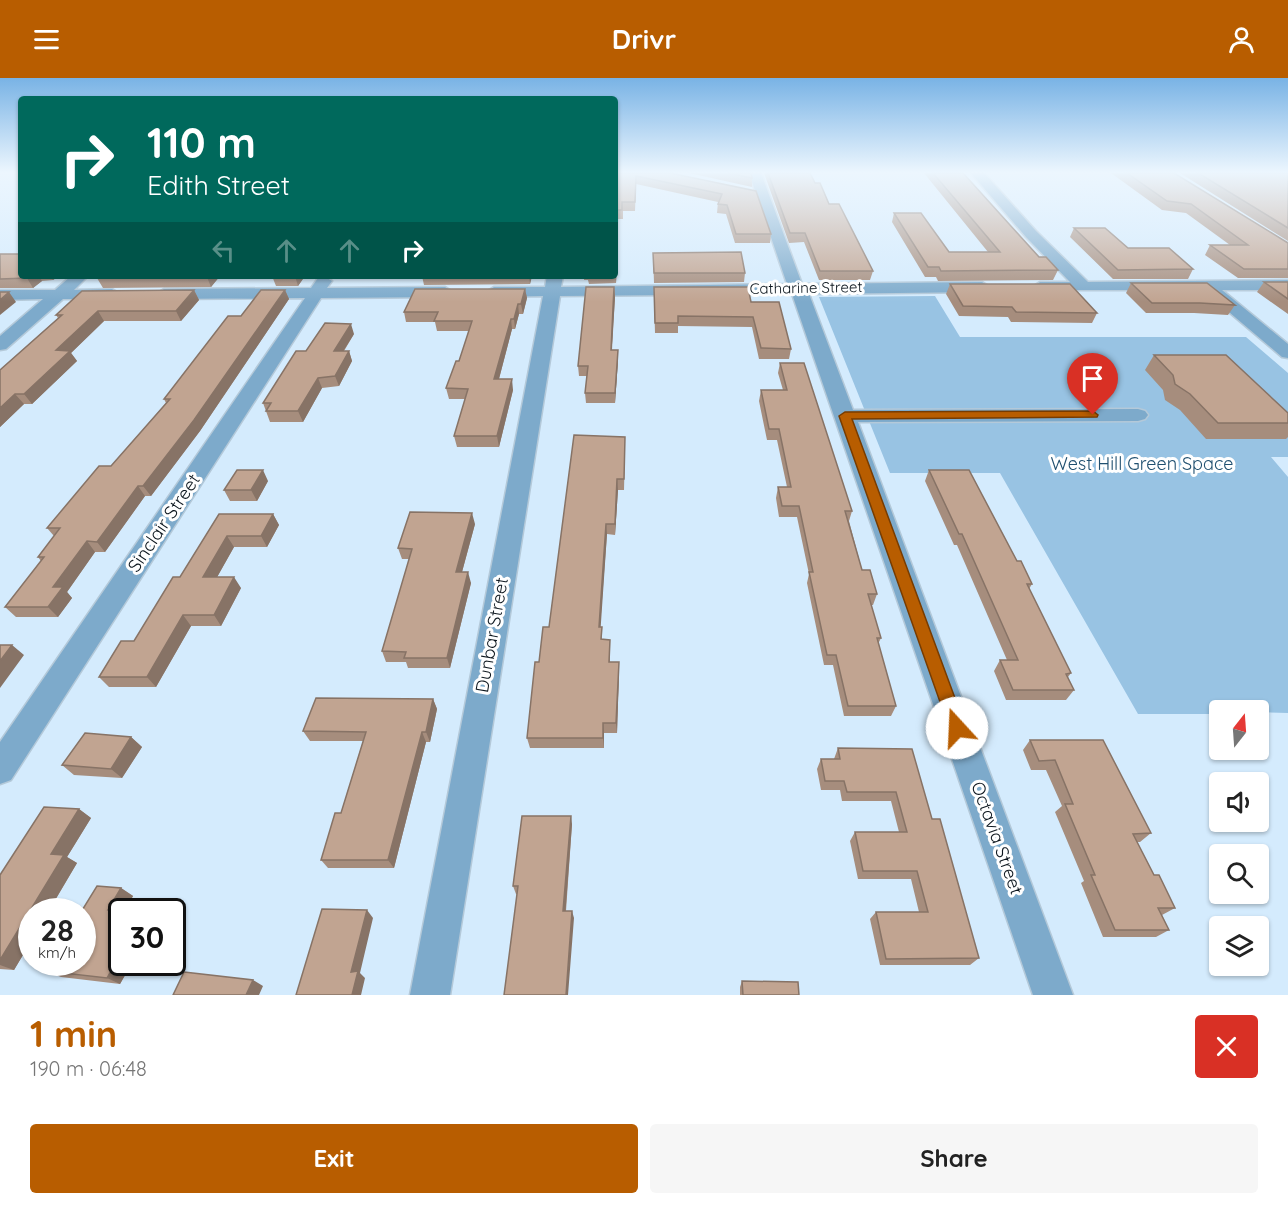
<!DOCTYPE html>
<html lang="en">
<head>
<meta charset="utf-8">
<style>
  :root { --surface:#fff; --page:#f6f6f6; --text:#222; --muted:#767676; --accent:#b85d00 }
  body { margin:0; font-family:Quicksand,sans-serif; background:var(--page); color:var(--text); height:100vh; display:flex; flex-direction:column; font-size:22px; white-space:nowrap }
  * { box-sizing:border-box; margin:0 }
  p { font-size:20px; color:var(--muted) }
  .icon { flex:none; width:33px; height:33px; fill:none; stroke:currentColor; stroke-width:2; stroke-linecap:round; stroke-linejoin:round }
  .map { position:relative; height:917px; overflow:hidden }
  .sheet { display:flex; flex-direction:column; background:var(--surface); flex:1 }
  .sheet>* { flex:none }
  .banner { position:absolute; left:18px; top:18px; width:600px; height:183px; border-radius:6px; box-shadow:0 2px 4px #0004; background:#00695c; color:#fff; overflow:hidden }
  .needle { width:39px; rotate:17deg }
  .controls { position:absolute; left:1209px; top:622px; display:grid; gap:12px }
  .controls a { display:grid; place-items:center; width:60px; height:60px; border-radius:6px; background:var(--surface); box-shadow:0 2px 4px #0004; font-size:30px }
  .speed { position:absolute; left:18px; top:820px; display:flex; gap:12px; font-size:30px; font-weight:700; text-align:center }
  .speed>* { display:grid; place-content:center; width:78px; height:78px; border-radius:50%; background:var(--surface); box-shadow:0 2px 4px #0004; line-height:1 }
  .speed small { font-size:15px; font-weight:400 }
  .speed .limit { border:3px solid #111; border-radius:9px; background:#fff; color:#111 }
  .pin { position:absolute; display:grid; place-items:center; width:51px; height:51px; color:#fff; margin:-62px -26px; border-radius:50% 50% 50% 0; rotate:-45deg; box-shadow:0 0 6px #0007 }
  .pin .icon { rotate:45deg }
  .me { position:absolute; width:66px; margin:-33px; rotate:340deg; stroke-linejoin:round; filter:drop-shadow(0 0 4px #0008) }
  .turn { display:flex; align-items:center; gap:21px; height:126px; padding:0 30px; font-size:27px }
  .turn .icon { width:78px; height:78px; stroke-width:2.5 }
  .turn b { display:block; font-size:42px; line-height:51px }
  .lanes { display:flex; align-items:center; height:57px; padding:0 30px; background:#0003; justify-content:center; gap:30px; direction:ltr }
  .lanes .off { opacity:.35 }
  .round { display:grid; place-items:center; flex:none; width:63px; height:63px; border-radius:6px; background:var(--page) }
  .headline { display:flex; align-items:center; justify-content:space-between; height:102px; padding:0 30px }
  h1 { font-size:36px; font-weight:700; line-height:45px; color:var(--accent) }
  .primary-button { display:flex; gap:12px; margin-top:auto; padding:12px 30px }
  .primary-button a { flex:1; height:69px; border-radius:6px; background:var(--accent); color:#fff; font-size:24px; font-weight:700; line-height:69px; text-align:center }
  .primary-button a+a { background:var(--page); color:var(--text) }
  header { display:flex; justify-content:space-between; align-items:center; height:78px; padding:0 30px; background:var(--accent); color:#fff; font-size:27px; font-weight:700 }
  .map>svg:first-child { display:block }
  .green { fill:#98c3e3 }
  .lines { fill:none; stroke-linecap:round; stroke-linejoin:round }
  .minor-casing { stroke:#b4c9d9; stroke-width:3 }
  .minor { fill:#7daacb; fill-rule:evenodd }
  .wall { fill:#a68d7d }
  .shaded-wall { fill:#877366 }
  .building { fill:#c1a491; stroke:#877366; stroke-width:1.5 }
  .route { fill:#b85d00; stroke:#783c00; stroke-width:1.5 }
  .labels { text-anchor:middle; stroke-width:6; stroke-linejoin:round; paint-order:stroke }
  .far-street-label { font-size:15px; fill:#0b151d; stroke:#fff }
  .park-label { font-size:18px; fill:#205070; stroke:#fff }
  .street-label { font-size:18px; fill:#0b151d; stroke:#fff }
</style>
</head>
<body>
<header><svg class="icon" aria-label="menu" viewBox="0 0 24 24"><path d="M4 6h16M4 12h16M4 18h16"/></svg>Drivr<svg class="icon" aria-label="person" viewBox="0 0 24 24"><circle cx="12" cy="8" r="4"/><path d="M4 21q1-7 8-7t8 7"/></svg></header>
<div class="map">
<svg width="1288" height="917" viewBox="0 0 1288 917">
  <rect width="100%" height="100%" fill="#d4ebfd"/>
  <path class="green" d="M935 218 960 259H1246L1288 295V379H1271L1288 399V635L1220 633 1219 636H1138L1000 395H890L819 219Z"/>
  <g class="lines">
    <g class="minor-casing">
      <path id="minor" d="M749 95H761L802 206 982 204 990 209 982 214 809 216 853 332 1138 331 1145 333 1148 337 1145 341 1138 343 858 344 1073 917H1033L792 216 560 218 450 917H410L543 218 494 219 486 214 494 209H545L547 198H563L561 209 787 206Z
        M971 95H984L1036 153 1088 204 1288 202V212H1222L1288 266V280L1282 279 1203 212H1034L1032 209 1040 204H1070L1026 159Z
        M71 198H88L74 212 112 211 120 216 112 221H63L6 271 0 272V258L43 221 0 222V212H55Z
        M324 198 332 203 327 210 445 209 453 214 445 219 321 220 11 702 0 706V664L305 220 164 221 156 216 164 211 311 210 318 200Z"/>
    </g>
    <use href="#minor" class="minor"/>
  </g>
  <path class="wall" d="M615 95 756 113 771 156 770 165H735L726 136 717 135 718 124 636 106 635 133H623V141H615Z
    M689 95H751L752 100V109Z
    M764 95H810L815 105 873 193 870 202H819L804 164 789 165Z
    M924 95H963L1039 179 1058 192 1053 202 938 203 936 199H925L892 144 894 135 949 174H988Z
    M1111 95H1174L1288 165V200H1238L1205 177 1210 167H1230L1186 135 1162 132Z
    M1180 95H1288V163Z
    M1074 150 1128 170 1193 191 1188 201H1113L1070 159Z
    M615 173 617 183 616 205 589 206 588 202H584V198H615Z
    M653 175 745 195 744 204 654 205Z
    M0 176 21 198H59L53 202 42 203 33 210H0Z
    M99 198H220L211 209 103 210 97 200Z
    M272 198H305L298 208H276Z
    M351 198H386L385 201H352Z
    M422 198H532L530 206 424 207Z
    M1264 204H1288V236L1257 214Z
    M1131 205 1235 227 1228 237 1194 235H1146L1126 215Z
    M950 206 1097 235 1092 245 1011 244 1008 239 959 238 946 216Z
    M614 209 615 219 612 272H618V282L615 325H586L585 315 587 298H579L578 288Z
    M525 211 527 220 523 236H519L515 251H512L499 301 513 312 499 369H457L454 358 465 321H449L446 310 459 283 469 253H437L435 244H406L404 234Z
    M194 212 199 222 181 243H104L71 275 77 283 32 326H24L0 349V292L58 240 56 237Z
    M285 212 289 221 200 353 151 418H145L105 474H95L67 514 72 520 58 539H16L5 529 41 483 38 479 54 458 47 450 111 388 166 325 164 321 241 238Z
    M654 219 751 224 791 271 789 281H759L752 249 678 248V255H655Z
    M354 256 344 273H349L352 283 339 308 322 310 303 344H270L263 325 306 273Z
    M1154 277 1288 335V359L1286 361H1206L1180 332 1165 322 1163 312 1145 292Z
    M780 285 852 433 849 443 862 492 877 516 873 527H871L881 560 878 566 896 628 891 638H844L833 587H824L807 505 809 496 797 439H779L776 420 778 409H787L777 362H767L759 323 761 312H783L778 295Z
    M625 370 624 412H618L615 457 607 456 600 549 602 561 610 562V584L619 594 617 655H604V670H530L527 660 539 584 549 549Z
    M929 392 1017 483 1032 506 1029 511 1071 595 1068 599 1074 612 1066 622H1006L994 593 1000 582H1007L957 467H954L925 403Z
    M268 403 257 423H230L224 412Z
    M219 436H273L279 447 267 469H234L217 499 241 510 221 548H191L156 609H109L99 599 134 563 180 499Z
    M475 446 462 494 471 505 450 590H408L406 584H386L382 573 409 481H402L398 470Z
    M433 621 437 631 430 664H426L394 790H328L321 782 341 735 363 663H310L303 653Z
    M131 659 142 669 122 700 74 697 62 687Z
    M1030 662 1151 755 1140 764H1137L1154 797 1175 830 1162 837 1169 852 1156 859H1103L1081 805 1084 803 1055 734 1062 728 1046 692H1031L1023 672Z
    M838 670 932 741 979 880 970 887H880L870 841 876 834H919L911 801H858L850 763 855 754H899L891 723H842L840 712H821L817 691 821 681H834Z
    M79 731 91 740 67 779 77 785 14 892 0 891V797Z
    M572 746 566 833 574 840 516 816 513 808Z
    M121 810 133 818 124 834 122 885H132L120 906 61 899 46 893Z
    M742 903 799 917H740V909Z"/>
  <path class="shaded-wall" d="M617 173V183L616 205 615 196Z
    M29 198H39L42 203 33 210 27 200Z
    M50 198H59L53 202Z
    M207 198H220L211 209 207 199Z
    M295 198H305L298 208Z
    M529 198H532L530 206Z
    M614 209 615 219 611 282V272Z
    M525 211 527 220 523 236 521 226Z
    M194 212 199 222 181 243 176 233Z
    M285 212 289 221 200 353 151 418 143 408Z
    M9 214 16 224 0 237V222Z
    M518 226 519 236 515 251 514 241Z
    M98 233 104 243 71 275 77 283 32 326 24 316 56 272Z
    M511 241 512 251 496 312 494 301Z
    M351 246 354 256 337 283 334 273Z
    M618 272V282L615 325V315Z
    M349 273 352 283 339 308 335 298Z
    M318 300 322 310 303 344 298 333Z
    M512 301 513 312 499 369 497 358Z
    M15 316 24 326 0 349V330Z
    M263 392 268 403 257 423 251 412Z
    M617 401 618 412 615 457V446Z
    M138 408 145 418 105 474 97 464Z
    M472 435 475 446 459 505 456 494Z
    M273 436 279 447 267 469 261 458Z
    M606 446 607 456 600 559 599 549Z
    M227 458 234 469 211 510 203 499Z
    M87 463 95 474 67 514 72 520 58 539 48 529 53 509Z
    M468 494 471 505 450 590 447 580Z
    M234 499 241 510 221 548 214 537Z
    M183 537 191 548 156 609 147 599Z
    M12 567 24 577 0 610V583Z
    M619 584V594L617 655 616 645Z
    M433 621 437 631 430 664 426 654Z
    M603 645 604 655V670L603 660Z
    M422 654 426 664 394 790 388 782Z
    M131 659 142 669 122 700 111 691Z
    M79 731 91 740 67 779 77 785 48 834H32V862L14 892 0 887V882L51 776Z
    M571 738 572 746 565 840 563 833Z
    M121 810 133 818 124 834 108 832Z
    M367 832 373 840 360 895 365 900 361 917H352L351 894Z
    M572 833 574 840 568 917H566Z
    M122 873V885H132L120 906 107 900Z
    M253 902 263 908 259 917H246Z"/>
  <path class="building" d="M615 95H670L756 113 771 156H736L727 127 718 126 722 116 636 98 635 124H622V132H615Z
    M728 95H751L752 100Z
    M768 95H810L815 105H820L829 126H839L873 193H820L805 155H790Z
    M933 95H963L1039 179H1046L1058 192 941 193 939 189H928L894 135H921L949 174H1000Z
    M1127 95H1174L1288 165V191H1244L1210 167H1248L1191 126 1167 123Z
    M1198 95H1288V150Z
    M1074 150H1105L1128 170H1169L1193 191 1118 192Z
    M615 173H617L615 196Z
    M741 174 745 195H654L653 175Z
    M0 176H21V198H29L27 200 0 201Z
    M99 198H207V199L97 200Z
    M1264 204H1288V221Z
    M1131 205H1207L1235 227 1200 225H1152Z
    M950 206H1070L1097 235 1016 234 1012 229 963 228Z
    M586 209H614L611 272H618L615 315H585L588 288H578Z
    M654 209H748L751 224H779L791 271 761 270 753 239 678 238V245H655Z
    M415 211H525L521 226H518L514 241H511L494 301H512L497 358H454L468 311 446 310 456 283H459L472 243H434L438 234H404Z
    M194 212 176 233H98L56 272 70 273 24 316H15L0 330V292L62 237H56L82 213Z
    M261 212H285L194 342 143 408H138L97 464 87 463 53 509H63L48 529H5L44 479H38L60 450H47L99 388H111L170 321H164L228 238H241Z
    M0 214H9L0 222Z
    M325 245 351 246 334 273H349L335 298 318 300 298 333H266L271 325H263L296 273H306Z
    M1154 277H1226L1288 335V345H1218L1190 316 1175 306 1173 297Z
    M780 285H804L852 433H845L862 492H870L877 516H868L881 560H877L896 628H848L836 577H827L809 494H813L799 428H782L778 409H791L779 351H769L761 312H787Z
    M574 357 625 359 624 401H617L615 446H606L599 549H602L601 561 610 562 609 584H619L616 645H603V660H527L535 584H539L543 549H549Z
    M237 392H263L251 412H224Z
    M929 392H969L1017 483H1021L1032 506H1027L1071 595 1066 596 1074 612H1013L1000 582H1018L962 456H959Z
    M410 434 472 435 456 494H468L447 580H404L406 574 382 573 412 471 398 470Z
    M219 436H273L261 458H227L203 499H234L214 537H183L147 599H99L121 563H134L173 499H180Z
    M0 567H12L0 583Z
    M316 620 433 621 426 654H422L388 782H321L335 735H341L366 654 303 653Z
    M85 655 131 659 111 691 62 687Z
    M1030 662H1103L1151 755 1133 756 1154 797H1159L1175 830H1158L1169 852H1115L1091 797H1095L1065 726H1073L1055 682 1039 683Z
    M838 670 912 671 932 741H940L979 880 886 881 876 834H928L917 793H863L855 754H907L896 714H847L844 703H825L821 681H840Z
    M44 729 79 731 51 776 64 777 0 882V797Z
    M522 738H571L563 833H572L566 917H504L518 808H513Z
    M97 808 121 810 108 832 127 834H122V873L107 900 46 893 51 885H82V834H81Z
    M322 831 367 832 351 894 358 893 352 917H296Z
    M184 894 253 902 246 917H173Z
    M742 903 798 904 799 917H743Z"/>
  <linearGradient id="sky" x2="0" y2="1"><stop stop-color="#79b3e5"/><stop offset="0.42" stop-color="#ecf6fe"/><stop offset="1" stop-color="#ecf6fe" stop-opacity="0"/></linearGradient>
  <rect width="1288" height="224" fill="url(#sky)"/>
  <path class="route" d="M1093 333 1098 337 1097 339 852 341 966 650 963 655 957 657 951 655 839 338 845 334Z"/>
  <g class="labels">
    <g class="far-street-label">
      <text transform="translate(806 210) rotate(-1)" y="5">Catharine Street</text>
    </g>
    <g class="park-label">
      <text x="1142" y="392">West Hill Green Space</text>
    </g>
    <g class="street-label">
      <text transform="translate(164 445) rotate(-56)" y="6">Sinclair Street</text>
      <text transform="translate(492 557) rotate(-80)" y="6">Dunbar Street</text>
      <text transform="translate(997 760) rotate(70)" y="6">Octavia Street</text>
    </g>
  </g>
</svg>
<div class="controls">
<a><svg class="needle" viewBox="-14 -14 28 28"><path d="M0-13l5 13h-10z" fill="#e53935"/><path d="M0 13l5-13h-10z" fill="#767676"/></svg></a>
<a><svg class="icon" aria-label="sound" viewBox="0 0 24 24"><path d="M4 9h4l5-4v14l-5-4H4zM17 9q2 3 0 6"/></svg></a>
<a><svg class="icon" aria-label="search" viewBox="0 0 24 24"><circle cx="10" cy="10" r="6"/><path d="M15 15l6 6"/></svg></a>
<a><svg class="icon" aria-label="layers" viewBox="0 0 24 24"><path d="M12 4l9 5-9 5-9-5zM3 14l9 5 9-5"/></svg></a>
</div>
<div class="speed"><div>28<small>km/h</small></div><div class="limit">30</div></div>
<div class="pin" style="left:1093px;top:337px;background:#d93025"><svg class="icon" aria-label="arrive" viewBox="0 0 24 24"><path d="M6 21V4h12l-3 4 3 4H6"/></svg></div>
<svg class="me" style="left:957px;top:650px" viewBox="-20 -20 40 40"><circle r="19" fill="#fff"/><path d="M0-13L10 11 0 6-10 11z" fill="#b85d00"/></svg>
<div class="banner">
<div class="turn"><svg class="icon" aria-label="right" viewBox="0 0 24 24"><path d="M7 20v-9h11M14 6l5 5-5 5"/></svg><div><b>110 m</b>Edith Street</div></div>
<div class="lanes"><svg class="icon off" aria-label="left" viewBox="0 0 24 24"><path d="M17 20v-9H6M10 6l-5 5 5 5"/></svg><svg class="icon off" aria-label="ahead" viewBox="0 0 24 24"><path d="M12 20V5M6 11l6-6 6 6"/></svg><svg class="icon off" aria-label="ahead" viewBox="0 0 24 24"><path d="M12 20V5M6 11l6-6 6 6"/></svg><svg class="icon" aria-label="right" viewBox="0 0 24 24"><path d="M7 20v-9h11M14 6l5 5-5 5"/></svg></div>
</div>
</div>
<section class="sheet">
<div class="headline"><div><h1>1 min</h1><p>190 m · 06:48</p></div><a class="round" style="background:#d93025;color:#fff"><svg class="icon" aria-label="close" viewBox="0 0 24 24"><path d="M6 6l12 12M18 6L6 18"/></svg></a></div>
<div class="primary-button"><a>Exit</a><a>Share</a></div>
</section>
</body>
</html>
